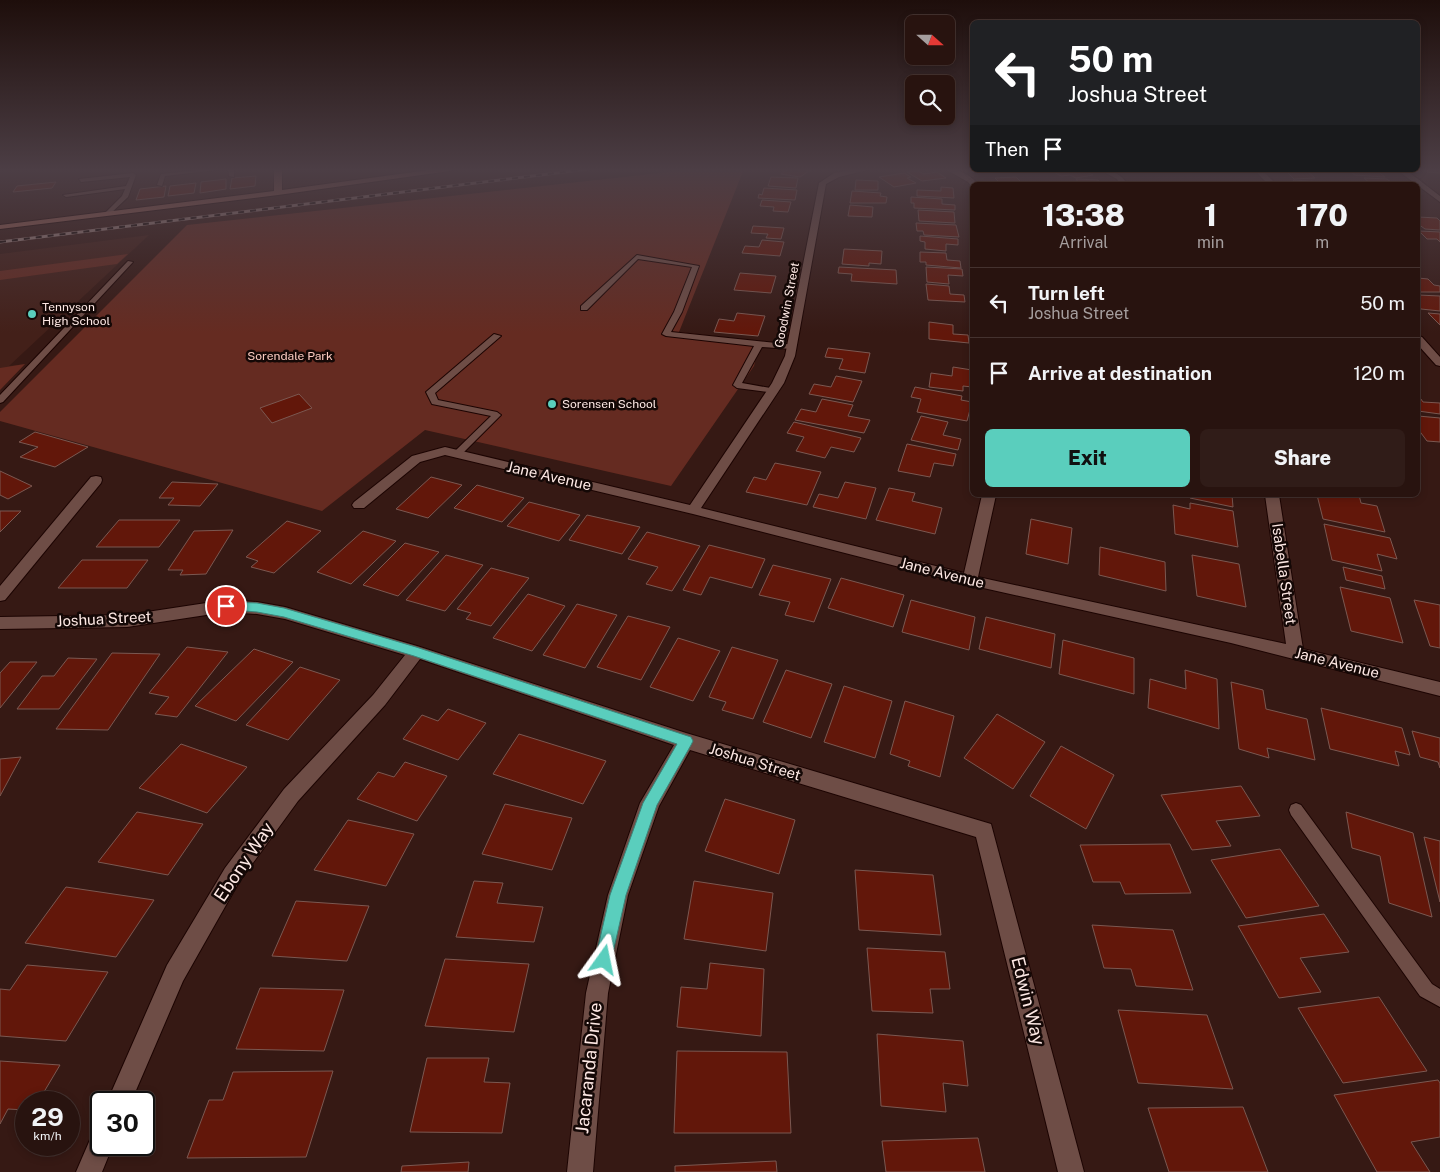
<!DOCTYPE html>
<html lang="en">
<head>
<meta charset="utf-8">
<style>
  :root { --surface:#28130f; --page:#301c18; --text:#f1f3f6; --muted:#a59e9e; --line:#44322f; --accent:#5acebd }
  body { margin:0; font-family:"Public Sans",sans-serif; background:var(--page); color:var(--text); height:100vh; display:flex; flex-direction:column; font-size:19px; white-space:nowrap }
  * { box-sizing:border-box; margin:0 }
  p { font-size:16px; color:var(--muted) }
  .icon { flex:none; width:28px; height:28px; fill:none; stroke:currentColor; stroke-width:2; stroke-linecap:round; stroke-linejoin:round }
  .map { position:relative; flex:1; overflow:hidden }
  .panel { position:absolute; left:970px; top:182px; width:450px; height:315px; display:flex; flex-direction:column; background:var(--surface); border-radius:8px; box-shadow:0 2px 8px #0003,0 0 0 1px var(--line) }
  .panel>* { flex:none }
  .banner { position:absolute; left:970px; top:20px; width:450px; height:152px; border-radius:8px; box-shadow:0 2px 8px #0003,0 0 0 1px var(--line); background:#202124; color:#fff; overflow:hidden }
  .needle { width:32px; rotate:111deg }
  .controls { position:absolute; left:905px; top:15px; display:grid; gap:10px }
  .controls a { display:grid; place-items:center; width:50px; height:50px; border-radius:8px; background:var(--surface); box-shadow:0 2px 8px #0003,0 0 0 1px var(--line); font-size:25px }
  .speed { position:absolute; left:15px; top:1091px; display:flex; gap:10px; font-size:25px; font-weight:700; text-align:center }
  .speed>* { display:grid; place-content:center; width:65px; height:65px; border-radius:50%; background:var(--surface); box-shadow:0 2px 8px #0003,0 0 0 1px var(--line); line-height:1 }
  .speed small { font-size:12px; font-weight:400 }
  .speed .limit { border:2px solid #111; border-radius:8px; background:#fff; color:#111 }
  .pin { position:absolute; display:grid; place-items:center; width:42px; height:42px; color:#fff; margin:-21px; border:2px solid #fff; border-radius:50%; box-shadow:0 1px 5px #0007 }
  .me { position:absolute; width:55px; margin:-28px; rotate:12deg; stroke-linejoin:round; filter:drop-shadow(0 0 4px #0008) }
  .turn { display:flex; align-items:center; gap:18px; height:105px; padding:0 15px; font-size:22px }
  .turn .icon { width:65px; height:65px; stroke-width:2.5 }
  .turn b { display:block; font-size:35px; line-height:42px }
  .then { display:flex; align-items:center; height:48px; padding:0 15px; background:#0003; gap:10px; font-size:19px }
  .eta { display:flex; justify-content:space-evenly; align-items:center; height:85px; text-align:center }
  .eta b { font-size:30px; font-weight:800; line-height:35px }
  .cta { display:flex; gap:10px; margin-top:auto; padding:10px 15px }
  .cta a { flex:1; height:58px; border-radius:8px; background:var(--accent); color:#111; font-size:20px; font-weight:800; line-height:58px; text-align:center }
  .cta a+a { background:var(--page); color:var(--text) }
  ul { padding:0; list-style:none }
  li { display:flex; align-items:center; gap:15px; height:70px; padding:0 15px; border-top:1px solid var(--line) }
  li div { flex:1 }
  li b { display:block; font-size:19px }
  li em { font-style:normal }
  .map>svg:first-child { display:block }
  .built { fill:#432019 }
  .green { fill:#652b21 }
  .building { fill:#62170a; stroke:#7b5851 }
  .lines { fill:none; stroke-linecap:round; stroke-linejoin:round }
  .lane-casing { stroke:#1c0402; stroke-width:2 }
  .street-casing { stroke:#1c0402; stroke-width:2 }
  .secondary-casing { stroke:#1c0402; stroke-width:2 }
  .lane { fill:#6e4d46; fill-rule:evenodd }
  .street { fill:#6e4d46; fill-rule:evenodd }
  .secondary { fill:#986054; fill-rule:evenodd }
  .rail-casing { stroke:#9d8480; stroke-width:3 }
  .rail { stroke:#140806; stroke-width:2; stroke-dasharray:6; stroke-linecap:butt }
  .route { fill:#5acebd; stroke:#3a867b }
  .poi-dot { fill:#5acebd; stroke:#140806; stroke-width:2 }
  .labels { text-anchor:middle; stroke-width:5; stroke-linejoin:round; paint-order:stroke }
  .far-street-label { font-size:12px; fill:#fde8e4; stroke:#140806 }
  .far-poi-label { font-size:12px; fill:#fde8e4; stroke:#140806; text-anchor:start }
  .far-park-label { font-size:12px; fill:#fbcbc1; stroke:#140806 }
  .street-label { font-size:15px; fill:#fde8e4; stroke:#140806 }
  .near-street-label { font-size:18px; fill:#fde8e4; stroke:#140806 }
</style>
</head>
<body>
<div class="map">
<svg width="1440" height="1172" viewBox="0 0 1440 1172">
  <rect width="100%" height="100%" fill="#361914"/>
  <path class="built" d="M149 235 9 366 25 364 0 390V254Z"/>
  <path class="green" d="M696 169H744L679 332 760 341 754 366 671 486 425 430 322 511 0 421V412L187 225Z
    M128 254 117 264 0 280V271Z
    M25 364 0 390V368Z"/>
  <path class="building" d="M788 169H812L800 177 781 174Z
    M1423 169H1440V173L1427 172Z
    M1060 170H1083L1093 175 1076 178 1070 175 1061 176 1052 171Z
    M1285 170H1306L1315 178 1294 179Z
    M1348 170H1376L1385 177 1355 175Z
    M918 171 924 174 937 172 946 178 922 181 907 172Z
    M904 173 911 177 907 178 916 183 894 187 879 177Z
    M256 176 255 186 230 189 232 178Z
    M771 177 798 178 796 188 768 186Z
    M1016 177 1024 185H1002L995 178Z
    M1364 178 1387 179 1394 185H1372Z
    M226 179V189L200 193 201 182Z
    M1076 179 1098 180 1102 185H1080Z
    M856 180 878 181V190H855Z
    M1293 180 1321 182 1325 185H1298Z
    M56 182 52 188 13 192 17 186Z
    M196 183 194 193 168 196 170 186Z
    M166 186 164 197 136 200 140 189Z
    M941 187 953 188 954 198 917 196V190L941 191Z
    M764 188 797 190 795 200 758 198 759 194 762 195Z
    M852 191 881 193 880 196 887 197 886 203H850Z
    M911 197 942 199V204L955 205V210L914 208V203H911Z
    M762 200 791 202 788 212 773 211 774 207 760 206Z
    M850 205 873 207 872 217 848 216Z
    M918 210 954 212 955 223 919 221Z
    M1418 217 1437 218 1440 221V230L1425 229 1418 224Z
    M916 223 956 225 959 237 924 235 923 231H917Z
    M753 226 784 228 781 239 766 238 768 234 751 233Z
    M1419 231 1440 232V242L1437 239H1427Z
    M920 236 958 239V245L946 244V251L925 249V242L920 241Z
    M762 240 784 242 780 256 742 253 745 246 759 247Z
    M844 249 882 251 881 264 869 263V266L842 264Z
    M920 252 946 253 947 260 960 261 961 268 926 265V262H920Z
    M839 267 896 270 897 284 851 281 852 274 838 273Z
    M926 267 962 269 963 276 948 275 949 284 927 282Z
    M740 273 776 276 771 293 734 290Z
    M1418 278 1428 279 1434 285 1440 286V292H1418Z
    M926 284 949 286 950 294 964 295 965 302 928 300Z
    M1418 295 1440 296V311L1421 309 1418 305Z
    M737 313 765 316 758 336 714 332 719 319 734 321Z
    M1428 313 1440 314V325Z
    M929 322 953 325V334L968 335 969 343 929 339Z
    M828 348 870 353 865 373 839 369 843 359 825 357Z
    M953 367 972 370V387L963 386V391L929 387 931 373 952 376Z
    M836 376 862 381 853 402 809 394 814 384 831 387Z
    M915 387 962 396 961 400 972 402 967 421 917 412 921 399 911 397Z
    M299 394 312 408 272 423 260 408Z
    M1418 395 1423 402 1440 403V414L1418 411Z
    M822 399 853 405 848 416 870 420 864 433 795 420 801 409 816 412Z
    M921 416 948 422 943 435 961 439 958 450 911 440Z
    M1418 416 1440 418V442L1427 441 1418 429Z
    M794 422 861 438 854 452 831 447 825 458 796 451 804 437 787 433Z
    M35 432 88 447 55 467 20 457 38 447 19 442Z
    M907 444 956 454 953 466 934 463 930 477 898 471Z
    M775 463 821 472 807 505 746 492 754 477 766 480Z
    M0 471 32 486 8 499 0 495Z
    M431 477 462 485 428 518 396 509Z
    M172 482 218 484 200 506 168 505 174 498H159Z
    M845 482 876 488 866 519 813 507 819 494 838 498Z
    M477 485 524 498 502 522 454 508Z
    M889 488 915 493 912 501 942 508 935 534 876 520Z
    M1190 495H1232L1233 507 1190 498Z
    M1317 495H1359L1361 503 1377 506 1385 532 1323 519Z
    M529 502 580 515 559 541 507 526Z
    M1190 503 1233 511 1238 547 1175 534 1173 505 1190 509Z
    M0 511H21L0 532Z
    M587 515 640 527 622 554 569 540Z
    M1031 519 1072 528 1068 564 1026 554Z
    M119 520H180L159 547H96Z
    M287 521 321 531 274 573 251 567 258 561 246 557Z
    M1324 524 1390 538 1397 559 1377 554 1382 571 1332 560Z
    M233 530 206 574 180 575 183 570H168L194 531Z
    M363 531 396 541 351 584 317 572Z
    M647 532 700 546 672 591 646 584 658 567 628 559Z
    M405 543 439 552 398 596 363 585Z
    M709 545 765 559 752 588 710 577 701 595 683 590Z
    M1100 547 1165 562 1166 591 1099 575Z
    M446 555 483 565 445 611 406 600Z
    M1192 555 1239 564 1246 607 1197 596Z
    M82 560H148L127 588H58Z
    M773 565 831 579 814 622 785 615 790 602 759 595Z
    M1343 567 1382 576 1385 589 1346 580Z
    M491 568 529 578 491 626 466 619 471 613 457 609Z
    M841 578 904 595 893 627 828 608Z
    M1340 587 1390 598 1403 643 1351 631Z
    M528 594 565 606 532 651 493 638Z
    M911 600 975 617 969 650 902 632Z
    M1414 600 1440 605V648L1430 646Z
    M577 604 617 615 585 668 543 655Z
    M628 616 670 627 641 680 597 667Z
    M986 617 1055 634 1051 668 979 649Z
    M678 638 720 651 693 701 650 687Z
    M1063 640 1134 658V694L1059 674Z
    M187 647 228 652 177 717 155 714 169 697 149 693Z
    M732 647 778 660 753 719 722 710 726 702 709 697Z
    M254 649 293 662 236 721 195 706Z
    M112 653 160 654 108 730 56 729Z
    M68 658 97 659 59 709H17L42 676H54Z
    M10 662H37L0 708V673Z
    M300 667 340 680 288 740 246 725Z
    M786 670 832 684 811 738 763 722Z
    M1185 670 1217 679 1219 729 1148 708 1150 679 1186 689Z
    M1231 682 1263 690 1266 709 1307 719 1315 760 1267 748 1269 758 1239 749Z
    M844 686 892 701 875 758 824 742Z
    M905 701 954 716 940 777 908 766 910 761 890 754Z
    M1321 708 1402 728 1410 755 1395 751 1399 766 1330 749Z
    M448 709 486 723 458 760 403 739 422 715 438 721Z
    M997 714 1045 742 1013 789 964 758Z
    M1412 731 1440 738V768L1438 762 1420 757Z
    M519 734 606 761 583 804 493 774Z
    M181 744 247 767 207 813 139 788Z
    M1061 746 1114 775 1086 829 1030 796Z
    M21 757 0 796V759Z
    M405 762 447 776 417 821 357 799 378 772 394 777Z
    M1241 786 1260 816 1216 821 1231 846 1192 850 1161 795Z
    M725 799 795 820 779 874 705 851Z
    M505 804 572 818 552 870 482 854Z
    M137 812 203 824 168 875 98 862Z
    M1346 812 1413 833 1432 917 1389 903 1380 856 1352 848Z
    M348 820 414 834 386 886 314 870Z
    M1424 837 1440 841V902Z
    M1170 844 1191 893 1125 894 1120 882H1093L1080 845Z
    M1280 849 1319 906 1246 918 1211 860Z
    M855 870 933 875 941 935 859 930Z
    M474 881 503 883 497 903 543 907 534 942 456 937Z
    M694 881 773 893 766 951 684 939Z
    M66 887 154 900 116 957 25 943Z
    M296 901 369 906 347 961 272 956Z
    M1324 914 1349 952 1300 958 1321 992 1279 998 1238 926Z
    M1092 925 1173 930 1193 990 1136 986 1131 969 1104 968Z
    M867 948 945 952 950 989H930L933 1013 872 1011Z
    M445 959 529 964 514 1032 425 1026Z
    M710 963 764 969 761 1036 677 1027 681 987 707 989Z
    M27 965 108 972 66 1041 0 1036V989L10 990Z
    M260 988 344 990 324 1051 236 1049Z
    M1379 997 1427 1071 1343 1083 1298 1008Z
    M1118 1010 1207 1015 1233 1089 1138 1083Z
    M877 1034 963 1041 968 1086 943 1083 946 1112 881 1106Z
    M677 1051 787 1052 791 1133H674Z
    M427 1058H489L484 1082 510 1083 502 1133 410 1132Z
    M0 1061 60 1065 38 1102H26V1110L8 1109 0 1124Z
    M333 1071 306 1157 187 1158 209 1100H223L233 1072Z
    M1438 1080 1440 1083V1137L1411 1142 1430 1172H1377L1334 1095Z
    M1243 1107 1268 1172H1169L1148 1108Z
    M978 1138 985 1172H886L882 1141Z
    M776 1161 777 1172H675V1166Z
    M469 1162 468 1172H401L402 1166Z"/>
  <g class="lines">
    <g class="lane-casing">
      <path id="lane" d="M209 169H225L165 176 162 186 157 185 161 174Z
        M228 169H234V177L229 176Z
        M133 173 136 175 128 197 109 215 104 214 122 196 125 189 66 197 63 195 126 186 130 177 81 182 79 179Z
        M637 255 699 266 682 312 671 332 795 345V349H792L762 347 742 383 776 389V393L737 388 733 385 754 346 666 336 662 334 674 312 692 267 638 259 587 310H581V306Z
        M128 261 133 262 3 402 0 403V395Z
        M494 334 501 336 435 393 438 400 497 412 501 415 460 456H454V452L491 416 432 404 426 392Z
        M1296 803 1301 805 1432 984 1440 989V1007L1420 996 1291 815 1289 810 1291 805Z"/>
    </g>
    <g class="street-casing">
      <path id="street" d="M857 169H871L839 177 826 184 795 356 784 383 701 508 964 573 982 495H996L978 577 1286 644 1265 495H1279L1303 649 1440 682V696L1231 643 970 585 693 514 445 455 420 462 364 508H354L352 505 354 502 412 456 445 447 690 505 772 383 785 356 819 183 834 173Z
        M945 169C958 168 971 175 979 185L972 187 968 182Z
        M1100 170C1113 170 1121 174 1128 185H1120L1117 179Z
        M1254 170H1262L1277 185H1269Z
        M1397 170H1406L1440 196V202Z
        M1418 336 1422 337 1440 357V366L1436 365 1418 345Z
        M96 476 101 477 102 480 101 483 5 600 0 601V586L91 477Z
        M226 600 257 602 285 607 417 646 686 733 991 824 1084 1172H1058L976 837 690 750 659 806 628 895 608 993 593 1172H567L586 993 608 895 640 803 674 745 420 659 385 705 298 801 239 882 183 981 131 1102H107L167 965 225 868 284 789 373 695 405 655 285 619 257 614 226 612 127 627 0 629V617L127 615Z
        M101 1131V1145H113L102 1172H76L92 1135Z"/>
    </g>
    <g class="secondary-casing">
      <path id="secondary" d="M274 169H282V190L436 169H454L450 171 278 195 0 229V225L274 191Z"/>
    </g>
    <use href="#lane" class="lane"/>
    <use href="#street" class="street"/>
    <use href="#secondary" class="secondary"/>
    <g class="rail-casing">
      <path id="rail" d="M0 242 588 169"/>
    </g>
    <use href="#rail" class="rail"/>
  </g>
  <linearGradient id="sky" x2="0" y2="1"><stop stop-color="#1e0e0b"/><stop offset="0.51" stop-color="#4c3e45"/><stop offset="1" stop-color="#4c3e45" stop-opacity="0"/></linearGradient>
  <rect width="1440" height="333" fill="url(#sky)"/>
  <path class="route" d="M226 602 257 603 284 608 416 647 691 737 693 741 691 745 657 805 626 895 610 966 604 969 598 966 595 960 610 895 643 803 677 744 414 656 284 617 257 612 221 609 220 606Z"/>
  <g class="poi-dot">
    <circle cx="32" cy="314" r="5"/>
    <circle cx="552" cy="404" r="5"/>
  </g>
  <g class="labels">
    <g class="far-street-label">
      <text transform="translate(787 305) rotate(-79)" y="4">Goodwin Street</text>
    </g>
    <g class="far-poi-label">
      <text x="42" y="311">Tennyson<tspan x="42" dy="14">High School</tspan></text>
      <text x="562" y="408">Sorensen School</text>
    </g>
    <g class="far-park-label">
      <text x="290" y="360">Sorendale Park</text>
    </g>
    <g class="street-label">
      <text transform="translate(549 476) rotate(13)" y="5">Jane Avenue</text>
      <text transform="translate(942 573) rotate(14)" y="5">Jane Avenue</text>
      <text transform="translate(1284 574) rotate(82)" y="5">Isabella Street</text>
      <text transform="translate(104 619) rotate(-3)" y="5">Joshua Street</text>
      <text transform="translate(1337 663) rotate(14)" y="5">Jane Avenue</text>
      <text transform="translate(755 762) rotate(17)" y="5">Joshua Street</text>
    </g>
    <g class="near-street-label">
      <text transform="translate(244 862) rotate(-56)" y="6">Ebony Way</text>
      <text transform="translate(1028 1001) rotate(76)" y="6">Edwin Way</text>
      <text transform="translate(589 1068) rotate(-84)" y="6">Jacaranda Drive</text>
    </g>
  </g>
</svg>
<div class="controls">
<a><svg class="needle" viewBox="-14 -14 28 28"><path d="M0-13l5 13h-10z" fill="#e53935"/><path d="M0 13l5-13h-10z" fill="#a59e9e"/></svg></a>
<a><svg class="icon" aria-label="search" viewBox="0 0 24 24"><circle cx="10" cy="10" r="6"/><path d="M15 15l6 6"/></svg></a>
</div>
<div class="speed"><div>29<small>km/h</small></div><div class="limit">30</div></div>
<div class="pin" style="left:226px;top:606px;background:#d93025"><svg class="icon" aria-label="arrive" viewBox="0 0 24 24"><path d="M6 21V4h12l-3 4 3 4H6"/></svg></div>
<svg class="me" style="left:604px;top:960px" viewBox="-20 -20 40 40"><path d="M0-17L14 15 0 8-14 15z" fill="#5acebd" stroke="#fff" stroke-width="4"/></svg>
<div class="banner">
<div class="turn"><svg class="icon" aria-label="left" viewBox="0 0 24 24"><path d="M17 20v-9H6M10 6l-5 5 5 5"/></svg><div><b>50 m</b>Joshua Street</div></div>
<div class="then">Then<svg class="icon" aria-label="arrive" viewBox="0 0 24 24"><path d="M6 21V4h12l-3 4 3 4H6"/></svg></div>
</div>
<section class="panel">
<div class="eta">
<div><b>13:38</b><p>Arrival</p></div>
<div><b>1</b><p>min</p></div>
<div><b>170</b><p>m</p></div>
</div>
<ul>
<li><svg class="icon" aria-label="left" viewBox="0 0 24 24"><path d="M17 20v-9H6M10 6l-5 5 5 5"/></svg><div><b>Turn left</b><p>Joshua Street</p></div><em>50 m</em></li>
<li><svg class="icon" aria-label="arrive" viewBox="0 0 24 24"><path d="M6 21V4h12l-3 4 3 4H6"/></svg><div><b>Arrive at destination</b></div><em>120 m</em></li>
</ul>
<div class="cta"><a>Exit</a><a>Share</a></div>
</section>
</div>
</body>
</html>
